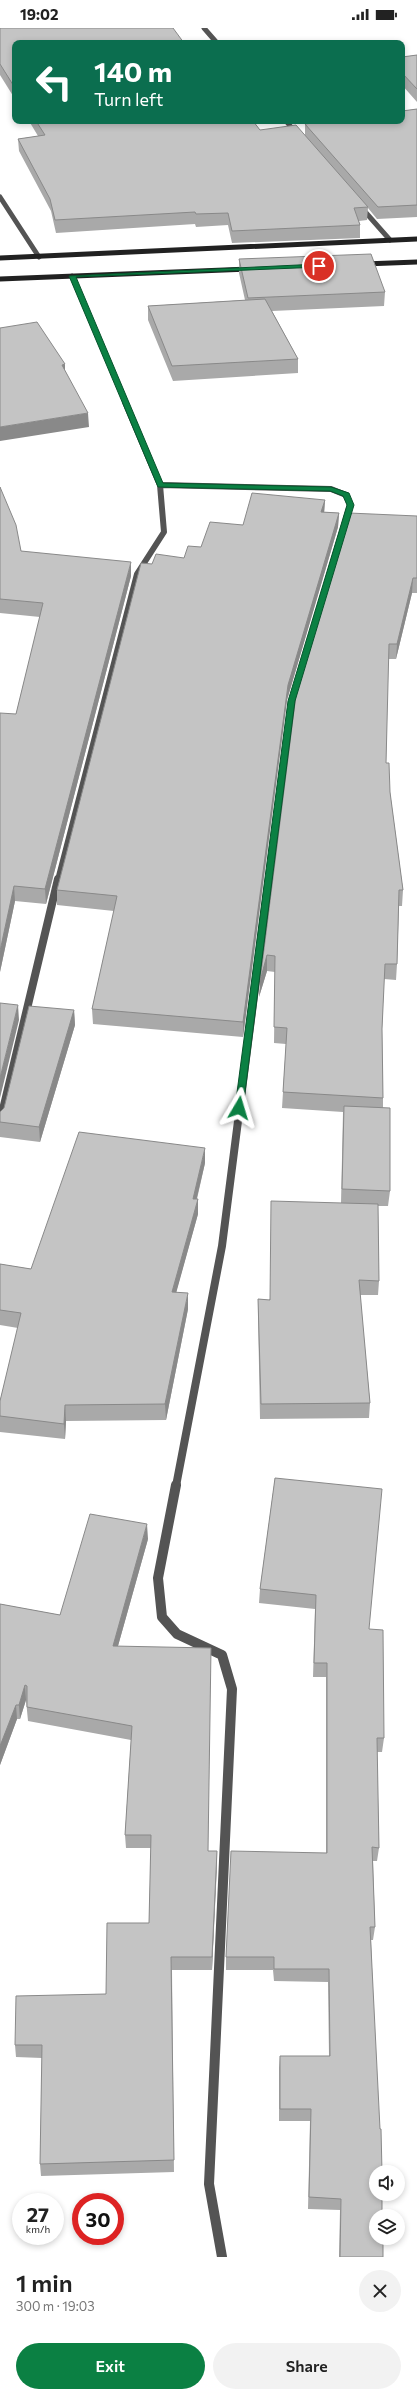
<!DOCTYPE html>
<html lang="en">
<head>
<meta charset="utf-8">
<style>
  :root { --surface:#fff; --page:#f2f2f2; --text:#222; --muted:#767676; --accent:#0b8043 }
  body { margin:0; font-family:Commissioner,sans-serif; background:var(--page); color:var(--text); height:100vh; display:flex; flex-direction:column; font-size:15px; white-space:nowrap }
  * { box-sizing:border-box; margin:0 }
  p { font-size:13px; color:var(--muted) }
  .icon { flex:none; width:22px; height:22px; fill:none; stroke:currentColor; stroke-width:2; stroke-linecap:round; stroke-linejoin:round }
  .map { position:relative; height:2229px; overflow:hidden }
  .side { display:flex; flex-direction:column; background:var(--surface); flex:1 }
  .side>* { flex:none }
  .top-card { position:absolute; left:12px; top:12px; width:393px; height:84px; border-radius:8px; box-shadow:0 2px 6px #0003; background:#0b6e4f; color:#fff; overflow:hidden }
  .buttons { position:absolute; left:369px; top:2137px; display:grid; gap:8px }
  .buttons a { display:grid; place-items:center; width:36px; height:36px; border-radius:50%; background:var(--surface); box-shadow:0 2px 6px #0003; font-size:20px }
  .speed { position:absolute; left:12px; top:2165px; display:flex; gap:8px; font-size:20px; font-weight:700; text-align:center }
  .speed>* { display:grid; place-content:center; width:52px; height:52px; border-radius:50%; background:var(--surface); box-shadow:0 2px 6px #0003; line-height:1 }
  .speed small { font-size:10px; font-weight:400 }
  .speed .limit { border:6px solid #d22; background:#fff; color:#111 }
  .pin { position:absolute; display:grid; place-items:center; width:34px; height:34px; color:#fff; margin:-17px; border:2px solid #fff; border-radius:50%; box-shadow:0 1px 4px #0007 }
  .me { position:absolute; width:44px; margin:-22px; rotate:7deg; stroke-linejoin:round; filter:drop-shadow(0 0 3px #0008) }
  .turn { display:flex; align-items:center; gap:14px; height:84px; padding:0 16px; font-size:18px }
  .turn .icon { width:52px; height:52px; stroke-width:2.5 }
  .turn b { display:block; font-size:28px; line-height:34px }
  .round { display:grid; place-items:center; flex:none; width:42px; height:42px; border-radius:21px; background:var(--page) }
  .overview { display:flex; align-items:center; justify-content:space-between; height:68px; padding:0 16px }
  h1 { font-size:24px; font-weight:600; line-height:30px }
  .action { display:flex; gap:8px; margin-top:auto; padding:8px 16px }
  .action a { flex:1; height:46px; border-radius:24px; background:var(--accent); color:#fff; font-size:16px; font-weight:600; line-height:46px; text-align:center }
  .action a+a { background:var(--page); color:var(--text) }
  .status { display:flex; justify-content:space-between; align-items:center; height:28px; padding:0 20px; background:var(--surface); direction:ltr }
  .status svg { height:11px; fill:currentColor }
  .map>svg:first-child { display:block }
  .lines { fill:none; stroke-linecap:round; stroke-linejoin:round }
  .street-far3 { stroke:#545454; stroke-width:5 }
  .street-far2 { stroke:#545454; stroke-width:6 }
  .street-far1 { stroke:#545454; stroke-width:8 }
  .street { stroke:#545454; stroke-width:10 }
  .secondary { stroke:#212121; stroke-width:5 }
  .wall { fill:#a9a9a9 }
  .shaded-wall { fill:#898989 }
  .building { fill:#c4c4c4; stroke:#898989 }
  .route { fill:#0b8043; stroke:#07532c }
</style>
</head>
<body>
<div class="status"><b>19:02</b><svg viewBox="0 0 49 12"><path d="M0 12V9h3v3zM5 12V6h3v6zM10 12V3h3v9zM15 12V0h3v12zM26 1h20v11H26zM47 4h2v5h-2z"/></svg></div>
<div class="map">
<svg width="417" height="2229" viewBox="0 0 417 2229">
  <rect width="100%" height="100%" fill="#fff"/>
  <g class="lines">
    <path class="street-far3" d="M204 0 217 15
      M286 93 296 105
      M0 169 39 229
      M360 178 390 212
      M72 248 126 375"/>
    <path class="street-far2" d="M160 457 331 461 346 467 350 477 292 673 269 852
      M58 852 137 546 164 504 160 457 125 374"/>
    <path class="street-far1" d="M0 1094 58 851
      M176 1458 222 1218 269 851"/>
    <path class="street" d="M176 1457 158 1550 162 1589 177 1606 222 1627 232 1661 209 2156 222 2229"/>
    <path class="secondary" d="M0 230 417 211
      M364 236 417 234
      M0 251 249 241"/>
  </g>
  <path class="wall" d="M0 0 15 15V71L0 47Z
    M417 27V74L402 57V29Z
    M417 81V189L377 191 368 180 367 192 359 193 360 197V210L232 215 228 197 196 199 195 196 56 205 51 183 19 123 18 111 38 108 29 93H253L260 102 305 108V96Z
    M239 231 385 264 384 278 272 283 298 331V345L173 353 148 292V278L245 272 239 245Z
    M0 459 21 523 131 548 46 876 15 873 0 944 16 686 40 589 0 585Z
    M325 472 324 484 339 485 338 499 287 672 243 1009 93 996 92 981 114 883 57 877V862L152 536 184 530 201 519 243 497Z
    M417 488V565H412L396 631H388L386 735 390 764 403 862 402 878H399L397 936 396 952 384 951 382 1001 383 1070V1080L390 1163 388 1178H378L379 1253 378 1267H360L370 1375 369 1390 260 1391 258 1286V1271L269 1272 341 1175 343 1084 282 1080 286 1016 274 1015 275 944 267 943 259 969 297 659Z
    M74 982 75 997 40 1114 0 1109V1084L4 1080Z
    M205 1135 197 1171H198V1186L176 1264 188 1281 166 1392 66 1393 65 1411 0 1404V1373L18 1300 0 1297V1236L31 1241Z
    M275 1450 369 1601 384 1710 382 1724H377L379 1820 377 1833H373L375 1899 373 1912H371L383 2229H339L340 2182 308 2181 310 2093H279V2040L280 2028H329L328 1954 274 1953 273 1942H226V1929L326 1825V1649H313L315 1581 259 1575 260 1561Z
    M148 1511 118 1618 208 1823H217L212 1942H172L174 2144 41 2148 40 2136 42 2030 16 2029 15 2017 106 1966 149 1895 151 1820H126L125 1807 131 1712 28 1693 26 1672 20 1691H17L0 1737V1576L60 1587Z"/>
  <path class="shaded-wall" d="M65 336V350L62 337Z
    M88 385 89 399 0 413V399Z
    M325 472 324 487 321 484Z
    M339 485 338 499 287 672 243 1009V994L288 657Z
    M131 534V548L46 876 45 861Z
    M413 550 412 565 396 631 397 616Z
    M14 858 15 873 0 944V923Z
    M267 927V943L259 969 260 953Z
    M18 977 19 992 0 1070V1050Z
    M74 982 75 997 40 1114 39 1099Z
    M205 1120V1135L193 1186V1171Z
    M198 1171V1186L172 1280V1264Z
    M188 1265V1281L166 1392 165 1376Z
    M65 1377 66 1393 65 1411 64 1396Z
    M147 1496 148 1511 114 1632 113 1618Z
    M25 1657 26 1672 20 1691 19 1677Z
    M16 1677 17 1691 0 1737V1718Z
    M217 1823V1837L212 1942V1929Z"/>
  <path class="building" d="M0 0H173L184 15H15V60L0 36Z
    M417 27V61L402 45V29Z
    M417 81V177L378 179 305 96 329 93H402V83Z
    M36 93H253L260 102 296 97 368 179 354 180 360 197 232 203 228 185 196 186 195 184 55 192 50 171 18 111 45 107Z
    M371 226 385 264 248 270 239 231Z
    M265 271 298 331 172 338 148 278Z
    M37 294 65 336 62 337 88 385 0 399V300Z
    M0 459 16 497 21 523 131 534 45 861 14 858 0 923V685L16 686 43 575 0 571Z
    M252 465 325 472 321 484 339 485 288 657 243 994 92 981 117 868 57 862 141 535 152 536 156 526 184 530 188 518 201 519 210 494 243 497Z
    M349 485 417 488V550H413L397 616H389L386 735H389L390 764 403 862H399L397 936H385L382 1001 383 1070 283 1064 287 1000 274 999 275 928 267 927 260 953 297 659Z
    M0 975 18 977 0 1050Z
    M29 978 74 982 39 1099 0 1094V1084L4 1080Z
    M344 1078 390 1080V1163L342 1161Z
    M79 1104 205 1120 193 1171H198L172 1264 188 1265 165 1376 65 1377 64 1396 0 1388V1373L21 1285 0 1282V1236L31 1241Z
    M271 1173 378 1176 379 1253 359 1252 370 1375 261 1376 258 1271 270 1272Z
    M275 1450 382 1461 369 1601 383 1602 384 1710H377L379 1820 372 1819 375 1899H370L380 2101H381L382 2144H376V2166H382V2188H376V2210H383V2229H340L341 2171 309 2169 311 2081H280V2028H330L329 1941H274V1929H226L231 1823 327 1825V1635H314L316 1567 260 1561Z
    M90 1486 147 1496 113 1618 211 1620 208 1823H217L212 1929H171L174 2132 40 2136 42 2017H15L16 1968 106 1966 107 1895H149L151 1807H125L132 1698 27 1679V1658L25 1657 19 1677H16L0 1718V1576L60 1587Z"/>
  <path class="route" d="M319 236 321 239 76 249 163 455 331 459 349 465 354 477 295 673 243 1080 239 1083 235 1080 288 673 347 477 343 468 330 463 158 459 69 248Z"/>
</svg>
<div class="buttons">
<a><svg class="icon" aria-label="sound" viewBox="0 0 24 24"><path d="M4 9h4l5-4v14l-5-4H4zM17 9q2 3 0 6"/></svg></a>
<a><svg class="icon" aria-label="layers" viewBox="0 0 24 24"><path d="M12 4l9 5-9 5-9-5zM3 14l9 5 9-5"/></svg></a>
</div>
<div class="speed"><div>27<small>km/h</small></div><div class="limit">30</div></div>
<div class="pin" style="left:319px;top:238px;background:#d93025"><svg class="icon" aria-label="arrive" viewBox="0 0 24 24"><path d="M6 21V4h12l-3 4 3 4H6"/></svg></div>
<svg class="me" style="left:239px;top:1080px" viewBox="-20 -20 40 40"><path d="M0-17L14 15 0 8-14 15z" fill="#0b8043" stroke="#fff" stroke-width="4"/></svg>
<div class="top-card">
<div class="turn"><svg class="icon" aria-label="left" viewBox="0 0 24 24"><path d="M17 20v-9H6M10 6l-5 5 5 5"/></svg><div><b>140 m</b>Turn left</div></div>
</div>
</div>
<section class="side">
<div class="overview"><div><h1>1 min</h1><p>300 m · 19:03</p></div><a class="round"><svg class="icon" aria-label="close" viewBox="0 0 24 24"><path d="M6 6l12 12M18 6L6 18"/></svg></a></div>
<div class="action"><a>Exit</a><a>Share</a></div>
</section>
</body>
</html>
